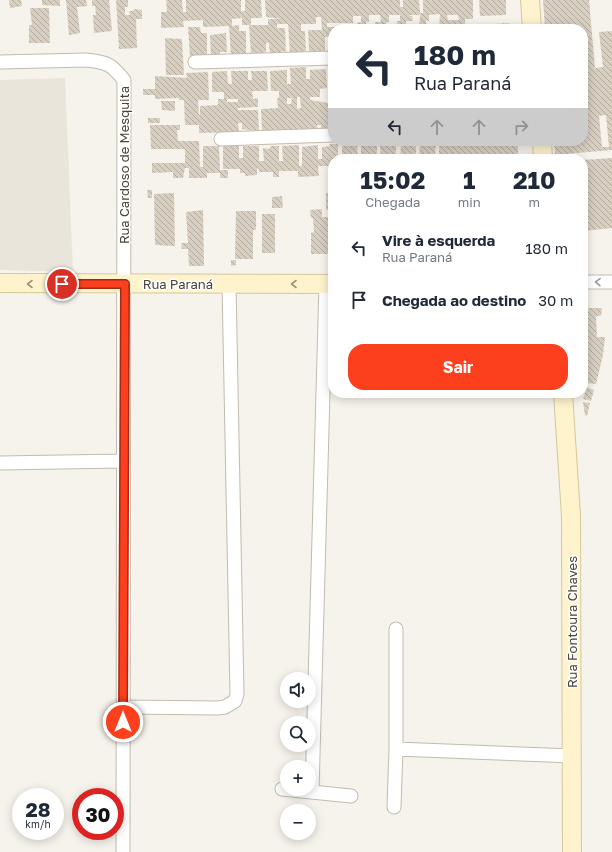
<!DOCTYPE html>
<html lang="pt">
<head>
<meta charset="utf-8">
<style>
  :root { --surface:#fff; --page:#f6f6f7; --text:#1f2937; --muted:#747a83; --accent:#fc3f1d }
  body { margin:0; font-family:"Golos Text",sans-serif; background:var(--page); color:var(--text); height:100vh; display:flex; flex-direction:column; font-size:15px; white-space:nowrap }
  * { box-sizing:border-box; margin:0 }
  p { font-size:13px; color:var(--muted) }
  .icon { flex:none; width:22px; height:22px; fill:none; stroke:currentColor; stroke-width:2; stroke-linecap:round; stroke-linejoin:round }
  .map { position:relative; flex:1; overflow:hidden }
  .panel { position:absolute; left:328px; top:154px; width:260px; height:244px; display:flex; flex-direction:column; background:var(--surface); border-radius:16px; box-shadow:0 2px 10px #0003 }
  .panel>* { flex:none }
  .top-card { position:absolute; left:328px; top:24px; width:260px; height:122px; border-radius:16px; box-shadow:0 2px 10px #0003; background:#fff; color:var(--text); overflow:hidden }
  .fabs { position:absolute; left:280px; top:672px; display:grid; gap:8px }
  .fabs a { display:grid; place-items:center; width:36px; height:36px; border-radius:50%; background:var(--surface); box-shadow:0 2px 10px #0003; font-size:20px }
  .speed { position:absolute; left:12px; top:788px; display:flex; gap:8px; font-size:20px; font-weight:700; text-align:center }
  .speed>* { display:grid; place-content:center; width:52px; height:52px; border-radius:50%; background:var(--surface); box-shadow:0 2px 10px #0003; line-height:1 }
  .speed small { font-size:10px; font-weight:400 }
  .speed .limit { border:6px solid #d22; background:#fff; color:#111 }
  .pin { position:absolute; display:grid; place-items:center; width:34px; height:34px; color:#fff; margin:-17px; border:2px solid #fff; border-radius:50%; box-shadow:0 1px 4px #0007 }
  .me { position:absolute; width:44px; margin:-22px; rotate:0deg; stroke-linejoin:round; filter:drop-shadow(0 0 3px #0008) }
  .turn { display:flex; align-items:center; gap:14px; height:84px; padding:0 20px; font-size:18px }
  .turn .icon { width:52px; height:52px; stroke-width:2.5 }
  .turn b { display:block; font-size:28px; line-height:34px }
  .lanes { display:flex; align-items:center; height:38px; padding:0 20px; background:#0003; justify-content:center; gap:20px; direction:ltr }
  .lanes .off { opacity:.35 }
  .eta { display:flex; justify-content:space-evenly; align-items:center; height:68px; text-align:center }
  .eta b { font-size:24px; font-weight:700; line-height:28px }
  .primary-button { display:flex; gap:8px; margin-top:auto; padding:8px 20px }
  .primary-button a { flex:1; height:46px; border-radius:16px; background:var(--accent); color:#fff; font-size:16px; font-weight:700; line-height:46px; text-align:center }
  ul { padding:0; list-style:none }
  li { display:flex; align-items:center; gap:12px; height:52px; padding:0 20px }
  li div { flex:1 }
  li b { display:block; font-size:15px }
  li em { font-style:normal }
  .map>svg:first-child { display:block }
  .residential { fill:#eae5da }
  .building { fill:url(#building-back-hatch); fill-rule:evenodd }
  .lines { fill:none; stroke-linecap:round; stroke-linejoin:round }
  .street-casing { stroke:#c2bbae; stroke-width:15 }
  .secondary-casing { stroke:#d6c79b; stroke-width:20 }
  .street { stroke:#fff; stroke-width:13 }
  .secondary { stroke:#fff3cd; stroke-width:18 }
  .oneway { stroke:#9c9892 }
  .oneway2 { stroke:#9c937c }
  .route-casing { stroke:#a42913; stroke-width:10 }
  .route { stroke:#fc3f1d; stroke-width:7 }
  .labels { text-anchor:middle; stroke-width:3; stroke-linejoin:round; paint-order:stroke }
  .street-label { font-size:13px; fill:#4b4439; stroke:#fff }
</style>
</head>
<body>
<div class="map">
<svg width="612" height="852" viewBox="0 0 612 852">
  <defs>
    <pattern id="building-back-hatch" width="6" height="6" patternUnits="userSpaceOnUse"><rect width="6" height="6" fill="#d8cfc1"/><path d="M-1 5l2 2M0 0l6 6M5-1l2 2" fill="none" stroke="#b1aa9e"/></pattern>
  </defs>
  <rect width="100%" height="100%" fill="#f6f3ec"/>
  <path class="residential" d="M65 78 73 272 0 270V80Z"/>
  <path class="building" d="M9 0H21L22 6 10 8Z
    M42 0H60V6L42 5Z
    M66 0H86L87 6 77 7 80 33 69 35Z
    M92 0H109L112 31 94 33 93 15H96L95 6H92Z
    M116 0H128V7H125V15H130L129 11H133L134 9 142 10V19H136L137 48 119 49Z
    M166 0H182L183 12H186V0H241V11H245V0H261L262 18H251V25H268V19H281L266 17 265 0H400V7H403V0H419L420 13H423V0H473V19H465V26L509 23V29H439L440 14 429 15V21L426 20V29H419L420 15H408L412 16 413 21H406V29L397 27V21H400V15H389V22H386L387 29H375V22H381L380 15H369V22H366V29H358L357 23 361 22V16H353V23H327V27H347L348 29H333V53H328V37H325V51H309L308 30H322L321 17H316V24H301V31H305L306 51 290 54 288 24H277V28H285L286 51 270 54 269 43H266V52L251 55 249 25H242V18L232 19V26L239 25V31H246V55L231 56 229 26 203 27V20L183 21 184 27 161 28V12H167ZM447 15H458L459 20H448Z
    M479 0H506V15L480 16Z
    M543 0H589L595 68 603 67 599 32 612 31V150L566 154V156L559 157V154H555L554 141H583V29H545ZM606 115 609 147H602L599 116Z
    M30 8H49L50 43H29V25H32Z
    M188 27H200L201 33H207V56L190 57Z
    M226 33 227 52H220V56L211 57 210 35Z
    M165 38 182 39 184 75H166Z
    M306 67V79H310V70L326 69 327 88 320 89V97H310V100L328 103V97H331L330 67H333V129L321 128V125H317L318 130 262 131 261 109 278 108 277 98H279V91H271L270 71 287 70V84H291L290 68ZM297 97H300L301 108 297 109ZM287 98H292L291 104H287Z
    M227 71 228 84H232L231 71H248V80H252L251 71H267L268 91H252L253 99 258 98V107L238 108V110H258L259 131 242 129V123H238L239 132 199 133V125H185L184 100H179V98L155 99V95H143V89H155V76L187 78 186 73 208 72 209 100H198L199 115H200V106L218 105V99H224V92H212V72ZM227 99H238V102H227Z
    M161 101H175V111L162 110Z
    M148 118H160V123H148Z
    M150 125H180V130H177L178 141H199L200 167H203V146H219L220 170H228V178H220V173H207V178H189V168H185L183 178H173V172L152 173V163H185V149H151Z
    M427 141H436L435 159H400L401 145 416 142V157H419L420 143H427Z
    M439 141H455V143L467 141H475V143L518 141V159H439Z
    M396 142V159H381L380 145H377V159H359V157H361V143Z
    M357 143 358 159H342V146Z
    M329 144H338V159H333V166H318L319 176 298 177V171H279V177H273V172H259V169L257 168V175L245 176V173H240V169H223V146H239V158H243V146H259V161H264L263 148 270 149V146H279V161H283L282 146 299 145V166H302V147L318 145V159H322V147L330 146Z
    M612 158V228L583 231V160Z
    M147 190H152V198H148Z
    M174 193 175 246 155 245 154 194Z
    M326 193H333V210H326Z
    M282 196 283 208H272V197Z
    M322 209V217H328L330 254H311V233L314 232 313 218H311L310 210Z
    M203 210 204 266H189L188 249H182L181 243H188L186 212Z
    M236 211H256V230H253V259H235Z
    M262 214H275V253H262Z
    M231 260H236V265L231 266Z
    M583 308H602L601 316H596L597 337H605L603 355 596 384 585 383Z
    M587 387 594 390 591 401 583 399Z
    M583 402 590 403 587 416 585 415Z"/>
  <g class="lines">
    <g class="street-casing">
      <path id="street" d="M0 62 86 60C107 62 111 64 124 80L123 852
        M195 62 333 58
        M221 139 333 135
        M583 282H612
        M0 463 123 461
        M123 707 218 708 225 707 235 701 237 694 229 284
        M396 749 573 756
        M282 789 351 796
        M312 791 326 284
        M394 807 396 749V629"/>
    </g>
    <g class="secondary-casing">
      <path id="secondary" d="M530 0 532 29
        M542 141 543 159
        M0 283 333 284
        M563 393 571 516 572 852"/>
    </g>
    <use href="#street" class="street"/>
    <use href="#secondary" class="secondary"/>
  </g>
  <defs><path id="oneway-chevron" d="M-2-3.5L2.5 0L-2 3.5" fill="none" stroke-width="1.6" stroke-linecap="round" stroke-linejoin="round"/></defs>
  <use class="oneway" href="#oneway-chevron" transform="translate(598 282) rotate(-178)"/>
  <g class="oneway2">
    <use href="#oneway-chevron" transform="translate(30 284) rotate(-180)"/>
    <use href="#oneway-chevron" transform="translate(294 284) rotate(180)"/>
  </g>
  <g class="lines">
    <g class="route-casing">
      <path id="route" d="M62 284H125L123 722"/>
    </g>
    <use href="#route" class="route"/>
  </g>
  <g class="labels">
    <g class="street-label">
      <text transform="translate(124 165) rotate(-90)" y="5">Rua Cardoso de Mesquita</text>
      <text x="178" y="289">Rua Paraná</text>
      <text transform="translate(572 622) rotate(-90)" y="5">Rua Fontoura Chaves</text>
    </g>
  </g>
</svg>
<div class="fabs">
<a><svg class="icon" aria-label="sound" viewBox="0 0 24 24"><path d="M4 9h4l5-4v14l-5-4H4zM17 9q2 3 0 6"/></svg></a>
<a><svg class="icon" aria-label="search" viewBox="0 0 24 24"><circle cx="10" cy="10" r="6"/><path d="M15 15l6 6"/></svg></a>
<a>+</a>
<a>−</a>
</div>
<div class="speed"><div>28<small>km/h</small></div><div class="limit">30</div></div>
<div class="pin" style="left:62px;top:284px;background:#d93025"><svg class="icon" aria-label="arrive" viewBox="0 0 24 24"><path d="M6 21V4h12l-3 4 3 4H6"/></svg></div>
<svg class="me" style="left:123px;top:722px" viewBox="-20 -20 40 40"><circle r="17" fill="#fc3f1d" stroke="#fff" stroke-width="3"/><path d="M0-11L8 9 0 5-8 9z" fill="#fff"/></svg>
<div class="top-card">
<div class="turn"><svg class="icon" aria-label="left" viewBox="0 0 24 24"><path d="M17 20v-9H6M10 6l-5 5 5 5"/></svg><div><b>180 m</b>Rua Paraná</div></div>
<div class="lanes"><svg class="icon" aria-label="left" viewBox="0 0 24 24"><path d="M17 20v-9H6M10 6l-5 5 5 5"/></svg><svg class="icon off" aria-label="ahead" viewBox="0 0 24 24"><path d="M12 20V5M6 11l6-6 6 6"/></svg><svg class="icon off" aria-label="ahead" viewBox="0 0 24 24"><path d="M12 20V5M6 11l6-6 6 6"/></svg><svg class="icon off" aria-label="right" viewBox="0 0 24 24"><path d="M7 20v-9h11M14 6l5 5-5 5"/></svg></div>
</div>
<section class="panel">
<div class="eta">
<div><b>15:02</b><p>Chegada</p></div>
<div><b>1</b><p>min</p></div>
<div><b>210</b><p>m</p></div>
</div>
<ul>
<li><svg class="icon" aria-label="left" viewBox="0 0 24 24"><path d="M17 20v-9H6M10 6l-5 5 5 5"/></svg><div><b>Vire à esquerda</b><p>Rua Paraná</p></div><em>180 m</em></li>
<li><svg class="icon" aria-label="arrive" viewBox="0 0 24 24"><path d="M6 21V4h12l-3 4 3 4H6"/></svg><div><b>Chegada ao destino</b></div><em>30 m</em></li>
</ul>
<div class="primary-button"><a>Sair</a></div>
</section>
</div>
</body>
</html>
